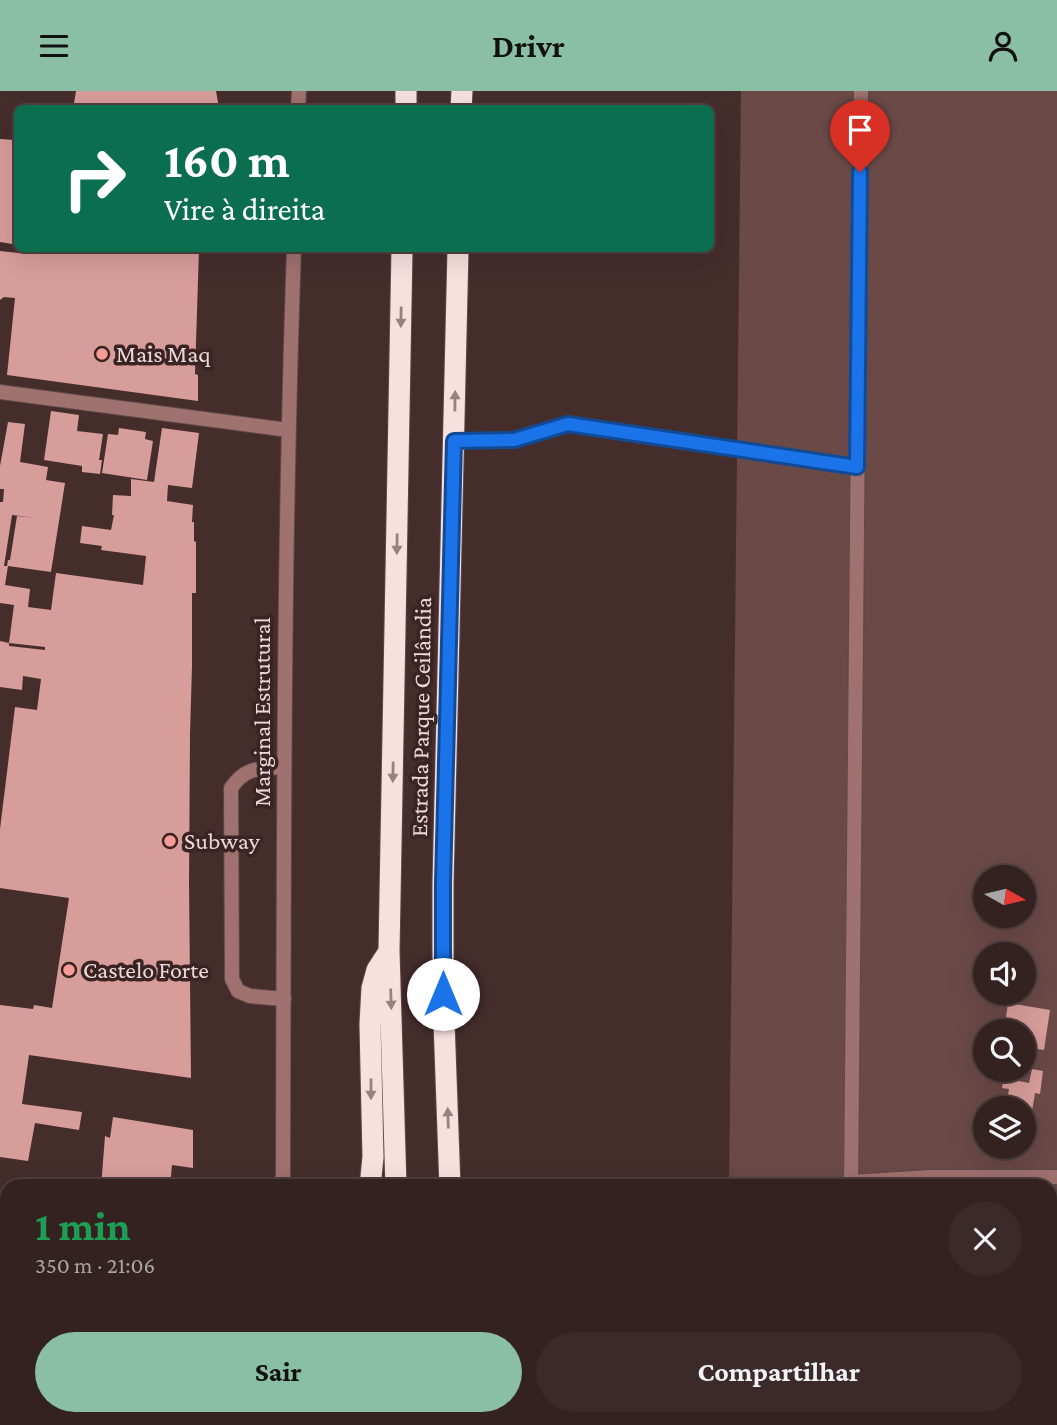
<!DOCTYPE html>
<html lang="pt">
<head>
<meta charset="utf-8">
<style>
  :root { --surface:#342221; --page:#3c2a2a; --text:#f1f3f6; --muted:#a9a4a5; --line:#4e3f3f; --accent:#8abfa5 }
  body { margin:0; font-family:"Crimson Pro",serif; background:var(--page); color:var(--text); height:100vh; display:flex; flex-direction:column; font-size:26px; white-space:nowrap }
  * { box-sizing:border-box; margin:0 }
  p { font-size:23px; color:var(--muted) }
  .icon { flex:none; width:38px; height:38px; fill:none; stroke:currentColor; stroke-width:2; stroke-linecap:round; stroke-linejoin:round }
  .map { position:relative; flex:1; overflow:hidden }
  .panel { position:absolute; left:0px; top:1088px; width:1057px; height:247px; display:flex; flex-direction:column; background:var(--surface); border-radius:21px 21px 0 0; box-shadow:0 7px 28px #0002,0 0 0 2px var(--line) }
  .panel>* { flex:none }
  .banner { position:absolute; left:14px; top:14px; width:700px; height:147px; border-radius:10px; box-shadow:0 7px 28px #0002,0 0 0 2px var(--line); background:#0b6e4f; color:#fff; overflow:hidden }
  .needle { width:46px; rotate:98deg }
  .fabs { position:absolute; left:973px; top:774px; display:grid; gap:14px }
  .fabs a { display:grid; place-items:center; width:63px; height:63px; border-radius:50%; background:var(--surface); box-shadow:0 7px 28px #0002,0 0 0 2px var(--line); font-size:35px }
  .pin { position:absolute; display:grid; place-items:center; width:60px; height:60px; color:#fff; margin:-72px -30px; border-radius:50% 50% 50% 0; rotate:-45deg; box-shadow:0 0 7px #0007 }
  .pin .icon { rotate:45deg }
  .me { position:absolute; width:77px; margin:-38px; rotate:0deg; stroke-linejoin:round; filter:drop-shadow(0 0 5px #0008) }
  .turn { display:flex; align-items:center; gap:24px; height:147px; padding:0 35px; font-size:32px }
  .turn .icon { width:91px; height:91px; stroke-width:2.5 }
  .turn b { display:block; font-size:49px; line-height:60px }
  .round { display:grid; place-items:center; flex:none; width:74px; height:74px; border-radius:37px; background:var(--page) }
  .head { display:flex; align-items:center; justify-content:space-between; height:119px; padding:0 35px }
  h1 { font-size:42px; font-weight:700; line-height:52px; color:#1e9e55 }
  .button { display:flex; gap:14px; margin-top:auto; padding:14px 35px }
  .button a { flex:1; height:80px; border-radius:42px; background:var(--accent); color:#111; font-size:28px; font-weight:700; line-height:80px; text-align:center }
  .button a+a { background:var(--page); color:var(--text) }
  header { display:flex; justify-content:space-between; align-items:center; height:91px; padding:0 35px; background:var(--accent); color:#111; font-size:32px; font-weight:700 }
  .map>svg:first-child { display:block }
  .green { fill:#6a4947; fill-rule:evenodd }
  .building { fill:#d79d9a; fill-rule:evenodd }
  .lines { fill:none; stroke-linecap:round; stroke-linejoin:round }
  .service-casing { stroke:#5f4948; stroke-width:16 }
  .minor-casing { stroke:#5f4948; stroke-width:16 }
  .tertiary-casing { stroke:#5f4948; stroke-width:16 }
  .secondary-casing { stroke:#5f4948; stroke-width:16 }
  .motorway-casing { stroke:#5f4948; stroke-width:23 }
  .service { stroke:#9f716f; stroke-width:14 }
  .minor { stroke:#9f716f; stroke-width:14 }
  .tertiary { stroke:#9f716f; stroke-width:14 }
  .secondary { stroke:#db928f; stroke-width:14 }
  .motorway { stroke:#f7e0de; stroke-width:21 }
  .oneway { fill:#988280 }
  .route-casing { stroke:#114b97; stroke-width:18 }
  .route { stroke:#1a73e8; stroke-width:12 }
  .poi-dot { fill:#f59b98; stroke:#3a2322; stroke-width:2.5 }
  .labels { text-anchor:middle; stroke-width:7; stroke-linejoin:round; paint-order:stroke }
  .poi-label { font-size:24px; fill:#e9d9d8; stroke:#3a2322; text-anchor:start }
  .street-label { font-size:24px; fill:#e9d9d8; stroke:#3a2322 }
</style>
</head>
<body>
<header><svg class="icon" aria-label="menu" viewBox="0 0 24 24"><path d="M4 6h16M4 12h16M4 18h16"/></svg>Drivr<svg class="icon" aria-label="person" viewBox="0 0 24 24"><circle cx="12" cy="8" r="4"/><path d="M4 21q1-7 8-7t8 7"/></svg></header>
<div class="map">
<svg width="1057" height="1334" viewBox="0 0 1057 1334">
  <rect width="100%" height="100%" fill="#452d2c"/>
  <path class="green" d="M741 0H1057V1334H742L741 1328H1050V1096H729ZM985 786H1024V824H985ZM985 863H1024V901H985ZM985 940H1024V978H985ZM985 1017H1024V1055H985Z"/>
  <path class="building" d="M76 0H216L218 11 217 18H73Z
    M0 48 15 49 13 66 18 67V154L0 151Z
    M19 158H199L195 283 198 284V310L7 284 15 207 4 206 0 209V160L19 162Z
    M51 320 79 324 77 340 103 343 99 369H102L100 383 82 381V375L44 369Z
    M8 331 25 333 20 371 48 376 46 389 65 392 51 481 8 475 5 494 30 498 28 516 51 519 56 482 143 494 146 465 101 459 102 455 80 452 82 435 111 439 114 424H112L113 404 131 405V388L154 391 162 337 199 342 192 397 168 394 167 410 193 414 192 431H194V450L196 451V502H192V575L190 643 189 793 191 987 29 964 22 1013 82 1021 79 1039 35 1032 28 1070 0 1066V914L33 918 34 914 52 917 69 807 0 797V738L15 616 37 619 41 588 23 585 22 599 0 596V550L9 552 14 514 0 512V411H3L4 398H0V375ZM12 424 37 427 17 425 10 469H8L7 475H4ZM9 552 45 556V559L9 555Z
    M119 337 146 341 145 348 153 350 147 389 102 382 108 343 118 344Z
    M1008 912 1050 919 1044 959 1024 956V940H1004Z
    M993 978 1014 981 1013 989 1029 992 1032 978 1043 980 1040 1003 1035 1002 1028 1045 1024 1044V1017H1006L1009 998 1002 997 1004 988 992 985Z
    M113 1026 193 1039V1077L172 1074 170 1096H101L105 1045 110 1047Z
    M128 1328H178L193 1331V1334H127Z"/>
  <g class="lines">
    <g class="service-casing">
      <path id="service" d="M284 908 250 905 238 900 232 888 231 697C246 675 260 678 284 676
        M105 1334 106 1328"/>
    </g>
    <g class="minor-casing">
      <path id="minor" d="M0 301 288 339
        M454 350 514 349 568 333 857 376
        M851 1091 931 1086H1057
        M851 1096 861 0
        M630 1328 631 1334
        M845 1334V1328"/>
    </g>
    <g class="tertiary-casing">
      <path id="tertiary" d="M298 18 299 0
        M280 1096 283 1085C284 776 283 467 294 158
        M0 1233 7 1234"/>
    </g>
    <g class="secondary-casing">
      <path id="secondary" d="M242 1328 246 1334
        M341 1334 343 1328"/>
    </g>
    <g class="motorway-casing">
      <path id="motorway" d="M406 18V0
        M461 18 462 0
        M370 1096 373 1066 370 933 372 897 377 879 388 862
        M396 1096 389 860 402 158
        M450 1096 443 903V793L458 158
        M403 1328V1334
        M458 1328V1334"/>
    </g>
    <use href="#service" class="service"/>
    <use href="#minor" class="minor"/>
    <use href="#tertiary" class="tertiary"/>
    <use href="#secondary" class="secondary"/>
    <use href="#motorway" class="motorway"/>
  </g>
  <defs><path id="oneway-solid" d="M-6-.8H1V-3.2L6.5 0L1 3.2V.8H-6Z" transform="scale(1.75)"/></defs>
  <g class="oneway">
    <use href="#oneway-solid" transform="translate(401 226) rotate(91)"/>
    <use href="#oneway-solid" transform="translate(455 310) rotate(-89)"/>
    <use href="#oneway-solid" transform="translate(397 453) rotate(91)"/>
    <use href="#oneway-solid" transform="translate(393 681) rotate(91)"/>
    <use href="#oneway-solid" transform="translate(391 908) rotate(88)"/>
    <use href="#oneway-solid" transform="translate(371 998) rotate(90)"/>
    <use href="#oneway-solid" transform="translate(448 1027) rotate(-92)"/>
  </g>
  <g class="lines">
    <g class="route-casing">
      <path id="route" d="M443 903V793L454 350 514 349 568 333 857 376 860 81"/>
    </g>
    <use href="#route" class="route"/>
  </g>
  <g class="poi-dot">
    <circle cx="102" cy="263" r="7"/>
    <circle cx="170" cy="750" r="7"/>
    <circle cx="69" cy="879" r="7"/>
  </g>
  <g class="labels">
    <g class="poi-label">
      <text x="116" y="271">Mais Maq</text>
      <text x="184" y="758">Subway</text>
      <text x="83" y="887">Castelo Forte</text>
    </g>
    <g class="street-label">
      <text transform="translate(262 621) rotate(-90)" y="8">Marginal Estrutural</text>
      <text transform="translate(421 626) rotate(-89)" y="8">Estrada Parque Ceilândia</text>
    </g>
  </g>
</svg>
<div class="fabs">
<a><svg class="needle" viewBox="-14 -14 28 28"><path d="M0-13l5 13h-10z" fill="#e53935"/><path d="M0 13l5-13h-10z" fill="#a9a4a5"/></svg></a>
<a><svg class="icon" aria-label="sound" viewBox="0 0 24 24"><path d="M4 9h4l5-4v14l-5-4H4zM17 9q2 3 0 6"/></svg></a>
<a><svg class="icon" aria-label="search" viewBox="0 0 24 24"><circle cx="10" cy="10" r="6"/><path d="M15 15l6 6"/></svg></a>
<a><svg class="icon" aria-label="layers" viewBox="0 0 24 24"><path d="M12 4l9 5-9 5-9-5zM3 14l9 5 9-5"/></svg></a>
</div>
<div class="pin" style="left:860px;top:81px;background:#d93025"><svg class="icon" aria-label="arrive" viewBox="0 0 24 24"><path d="M6 21V4h12l-3 4 3 4H6"/></svg></div>
<svg class="me" style="left:443px;top:903px" viewBox="-20 -20 40 40"><circle r="19" fill="#fff"/><path d="M0-13L10 11 0 6-10 11z" fill="#1a73e8"/></svg>
<div class="banner">
<div class="turn"><svg class="icon" aria-label="right" viewBox="0 0 24 24"><path d="M7 20v-9h11M14 6l5 5-5 5"/></svg><div><b>160 m</b>Vire à direita</div></div>
</div>
<section class="panel">
<div class="head"><div><h1>1 min</h1><p>350 m · 21:06</p></div><a class="round"><svg class="icon" aria-label="close" viewBox="0 0 24 24"><path d="M6 6l12 12M18 6L6 18"/></svg></a></div>
<div class="button"><a>Sair</a><a>Compartilhar</a></div>
</section>
</div>
</body>
</html>
